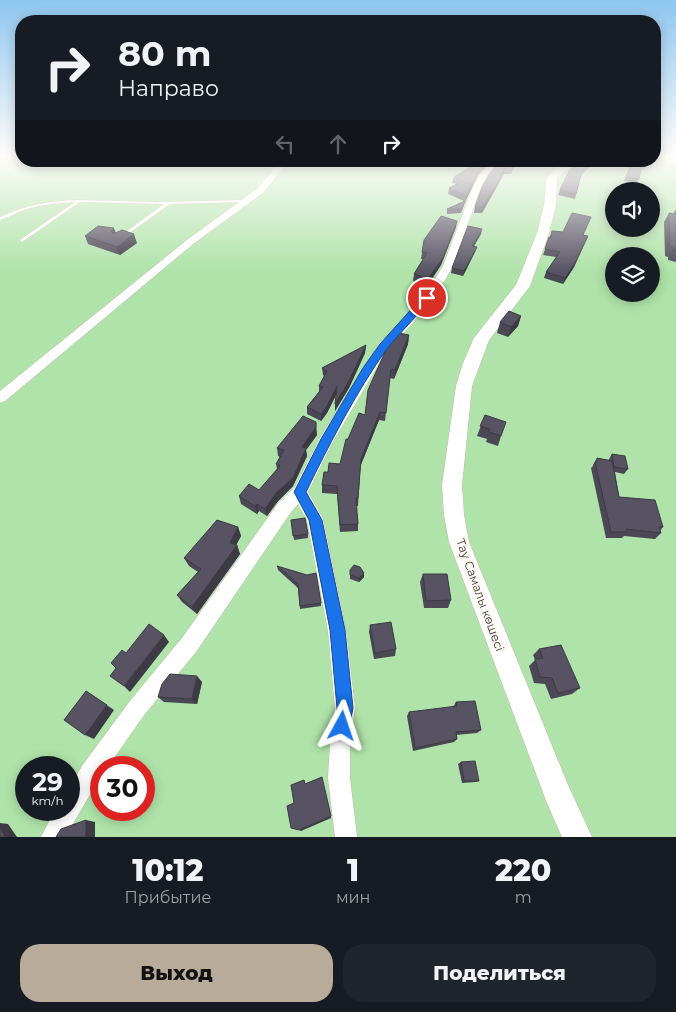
<!DOCTYPE html>
<html lang="ru">
<head>
<meta charset="utf-8">
<style>
  :root { --surface:#171b24; --page:#20242c; --text:#f1f3f6; --muted:#9ea1a6; --accent:#b8ab99 }
  body { margin:0; font-family:Montserrat,sans-serif; background:var(--page); color:var(--text); height:100vh; display:flex; flex-direction:column; font-size:19px; white-space:nowrap }
  * { box-sizing:border-box; margin:0 }
  p { font-size:16px; color:var(--muted) }
  .icon { flex:none; width:28px; height:28px; fill:none; stroke:currentColor; stroke-width:2; stroke-linecap:round; stroke-linejoin:round }
  .map { position:relative; height:837px; overflow:hidden }
  .details { display:flex; flex-direction:column; background:var(--surface); flex:1 }
  .details>* { flex:none }
  .guide { position:absolute; left:15px; top:15px; width:646px; height:152px; border-radius:20px; box-shadow:0 2px 12px #0003; background:#171b24; color:var(--text); overflow:hidden }
  .buttons { position:absolute; left:605px; top:182px; display:grid; gap:10px }
  .buttons a { display:grid; place-items:center; width:55px; height:55px; border-radius:50%; background:var(--surface); box-shadow:0 2px 12px #0003; font-size:25px }
  .speed { position:absolute; left:15px; top:756px; display:flex; gap:10px; font-size:25px; font-weight:700; text-align:center }
  .speed>* { display:grid; place-content:center; width:65px; height:65px; border-radius:50%; background:var(--surface); box-shadow:0 2px 12px #0003; line-height:1 }
  .speed small { font-size:12px; font-weight:400 }
  .speed .limit { border:8px solid #d22; background:#fff; color:#111 }
  .pin { position:absolute; display:grid; place-items:center; width:42px; height:42px; color:#fff; margin:-21px; border:2px solid #fff; border-radius:50%; box-shadow:0 1px 5px #0007 }
  .me { position:absolute; width:55px; margin:-28px; rotate:5deg; stroke-linejoin:round; filter:drop-shadow(0 0 4px #0008) }
  .turn { display:flex; align-items:center; gap:18px; height:105px; padding:0 20px; font-size:22px }
  .turn .icon { width:65px; height:65px; stroke-width:2.5 }
  .turn b { display:block; font-size:35px; line-height:42px }
  .lanes { display:flex; align-items:center; height:48px; padding:0 20px; background:#0003; justify-content:center; gap:25px; direction:ltr }
  .lanes .off { opacity:.35 }
  .eta { display:flex; justify-content:space-evenly; align-items:center; height:85px; text-align:center }
  .eta b { font-size:30px; font-weight:800; line-height:35px }
  .cta { display:flex; gap:10px; margin-top:auto; padding:10px 20px }
  .cta a { flex:1; height:58px; border-radius:20px; background:var(--accent); color:#111; font-size:20px; font-weight:800; line-height:58px; text-align:center }
  .cta a+a { background:var(--page); color:var(--text) }
  .map>svg:first-child { display:block }
  .green { fill:#afe3a9; fill-rule:evenodd }
  .lines { fill:none; stroke-linecap:round; stroke-linejoin:round }
  .service-casing { stroke:#c4b9a9; stroke-width:1 }
  .minor-casing { stroke:#c4b9a9; stroke-width:1 }
  .tertiary-casing { stroke:#c4b9a9; stroke-width:1 }
  .service { fill:#fff; fill-rule:evenodd }
  .minor { fill:#fff; fill-rule:evenodd }
  .tertiary { fill:#fff; fill-rule:evenodd }
  .wall { fill:#4b4755 }
  .shaded-wall { fill:#3d3a45 }
  .building { fill:#575363; stroke:#3d3a45 }
  .route { fill:#1a73e8; stroke:#114b97 }
  .labels { text-anchor:middle; stroke-width:5; stroke-linejoin:round; paint-order:stroke }
  .street-label { font-size:12px; fill:#3d3832; stroke:#fefaf3 }
</style>
</head>
<body>
<div class="map">
<svg width="676" height="837" viewBox="0 0 676 837">
  <rect width="100%" height="100%" fill="#fefaf3"/>
  <path class="green" d="M0 155H21V161H655V155H676V837H0ZM614 191H651V229H614ZM614 256H651V294H614ZM26 768H69V810H26ZM101 768H144V810H101Z"/>
  <g class="lines">
    <g class="service-casing">
      <path id="service" d="M77 200 157 202 245 200 247 201 245 202 170 204 121 239H119V237L164 204 80 202 22 242 20 241V240L75 202C56 203 36 205 19 212 12 215 6 218 0 220V217C26 205 48 201 77 200Z"/>
    </g>
    <g class="minor-casing">
      <path id="minor" d="M280 161H288L264 192 193 244 5 401 0 403V391L187 240 258 188Z
        M494 161H503L486 179 479 192 453 266 445 280 411 325 387 350 331 445 308 492 323 519 346 631 355 708 350 744V778L357 837H335L328 778 330 744 335 708 328 631 307 520 298 504 291 512 196 652 144 715 107 768H101V776L65 837H41L55 810H69V789L82 766 130 701 182 638 279 502 295 487 320 438 379 344 403 319 435 279 443 266 471 192 479 176Z"/>
    </g>
    <g class="tertiary-casing">
      <path id="tertiary" d="M564 161H576L557 178 556 205 549 233 530 286 489 340 472 386 462 485 464 515 469 542 568 785 592 837H562L547 803 449 542 444 515 442 485 456 386 463 363 474 338 516 285 537 233 544 205 547 177Z"/>
    </g>
    <use href="#service" class="service"/>
    <use href="#minor" class="minor"/>
    <use href="#tertiary" class="tertiary"/>
  </g>
  <path class="wall" d="M468 161H491L478 175 465 202 461 213 447 214V209L464 201 448 194 449 188 456 184 452 183 454 177 468 168Z
    M501 161H516L511 174H504L482 213H474L475 207Z
    M632 161H654L640 171 637 184 624 181Z
    M581 175 575 199 558 195 560 190Z
    M675 211H676V262L668 260V257L665 256 664 222 669 213H674Z
    M456 227 441 265 427 286 413 281 414 274 423 259H421L424 240Z
    M552 231 583 235 585 242 574 267 563 284 544 278 546 272 556 257 543 255Z
    M116 233 137 243 120 255 88 244 85 236Z
    M481 234 474 246 477 247 475 252 463 276 451 273 452 268Z
    M521 316 518 326 508 337 497 333 500 322Z
    M409 335 408 344 394 379 390 378 385 421 379 420 360 467 358 506H356L358 524V531L340 532 337 494 322 493V485L328 472 340 464 348 439 365 415Z
    M366 345 365 353 349 388 335 411 336 395 327 413 321 421 307 414V407L319 392V386L324 376 323 375 322 368Z
    M485 415 501 436 498 446 486 442 487 439 477 436Z
    M317 435 306 450 307 456 293 486 278 501 267 516 259 511 257 514 241 504 239 496 259 490 277 469 276 464 280 457 278 456 277 448Z
    M612 454 628 469 624 474 615 472 619 497 663 527 660 531 661 533 655 539 624 536 622 538H606L591 468 593 466V465L597 458 609 460V459Z
    M291 520 308 534V538L294 540Z
    M238 527 241 536 236 545H237L240 554 197 614 182 602 177 595 198 572 189 566 184 558Z
    M277 566 321 603V606L300 609 298 588 278 570Z
    M350 570 364 577 359 582 350 579Z
    M423 574 451 600 448 608H424L420 582Z
    M370 625 396 649 395 656 374 659 369 632Z
    M539 649 580 688 572 694 551 699 545 684 534 683 529 666 535 660 533 655Z
    M202 682 197 704 164 702 158 697Z
    M456 702 481 730 477 733 456 735 457 739 454 742 413 751 407 716 409 712 453 707Z
    M461 762 479 781 476 782 462 783 458 764Z"/>
  <path class="shaded-wall" d="M658 155H662L655 160V157Z
    M487 161H491L478 175 465 202 466 196 479 169Z
    M515 161H516L511 174 512 168Z
    M593 161H596L581 175 582 171Z
    M650 161H654L639 172 641 168Z
    M505 168 504 174 482 213 483 207Z
    M457 221 456 227 441 265 427 286 428 279Z
    M114 228 117 236 114 239 111 231Z
    M482 229 481 234 471 251 472 246Z
    M134 234 137 243 120 255 117 247Z
    M588 236 574 267 563 284 565 278Z
    M477 247 475 252 463 276 464 271Z
    M521 316 518 326 508 337 511 327Z
    M409 335 408 344 394 379 395 370Z
    M366 345 365 353 349 388 335 411V404Z
    M337 386V393L327 413 321 421V414Z
    M380 412 379 420 360 467 358 506 361 459Z
    M316 422 317 435 306 450 307 456 293 486 278 501 267 516 265 509Z
    M257 504 259 511 257 514 255 506Z
    M238 527 241 536 233 551 237 545 240 554 197 614 192 607 230 543Z
    M364 573V577L359 582V578Z
    M164 635 169 642 130 692 124 686Z
    M197 676 202 682 197 704 192 699Z
    M86 691 114 710 94 739 85 735Z
    M331 816V818L301 831 299 830Z
    M86 820 95 822V837H86Z
    M0 823 8 824 17 837H5L0 829Z"/>
  <path class="building" d="M469 161H487L479 169 466 196 449 188 464 181 454 177 470 167Z
    M501 161H515L512 168H505L483 207H475L482 187 489 174Z
    M578 161H593L582 171 576 194 560 190 569 171Z
    M632 161H650L641 168 639 179 626 177Z
    M465 201 462 209H447Z
    M675 211H676V251L673 250V247L670 246 669 213 675 214Z
    M572 213 591 217 583 235 588 236 576 261 565 278 546 272 560 252 545 249 549 237 551 238 552 231 563 232Z
    M441 216 457 221 443 258 428 279 414 274 427 253 422 252 424 240Z
    M98 226 114 228 111 231 113 234 122 230 134 234 117 247 85 236Z
    M468 226 482 229 472 246 477 247 464 271 452 268Z
    M509 311 521 316 511 327 500 322Z
    M399 333 409 335 395 370 391 369 386 413 380 412 361 459 358 498H356L358 524 340 525 337 486 322 485 324 472H328L329 463 340 464 346 439H348L359 413 365 415 368 390 389 343Z
    M366 345 349 381 335 404 337 386 327 406 321 414 307 407 323 387 319 386 327 371 322 368Z
    M485 415 506 422 501 436 489 432 490 429 480 426Z
    M303 416 316 422V427L302 447 306 448 293 478 276 493 265 509 257 504 255 506 239 496 249 484 259 490 280 466 276 464 284 450 277 448Z
    M612 454 625 456 628 469 614 467Z
    M597 458 612 461 619 497 655 500 663 527H659L661 533 626 529 627 532H611L595 462H597Z
    M305 518 308 534 293 536 291 520Z
    M217 520 238 527 230 543 237 545 192 607 177 595 201 569 184 558Z
    M354 565 360 567 364 573 359 578 350 575V570Z
    M277 566 307 575 316 573 321 603 300 606 298 584Z
    M423 574H447L451 600 426 601Z
    M391 622 396 649 375 653 370 625Z
    M149 624 164 635 124 686 110 676 116 668 111 663 122 650 126 653Z
    M561 645 580 688 558 693 552 678 540 677 535 659 543 658 539 649Z
    M170 674 197 676 192 699 158 697 162 684Z
    M86 691 107 705 85 735 64 720Z
    M475 701 481 730 456 732 457 739 415 748 409 712 457 706 456 702Z
    M475 761 479 781H464L461 762Z
    M322 777 331 816 299 830 291 828 287 806 294 803 291 785 304 780 305 784Z
    M86 820V837H56L61 829Z
    M0 829 5 837H0Z"/>
  <linearGradient id="sky" x2="0" y2="1"><stop stop-color="#8ec6f0"/><stop offset="0.57" stop-color="#fffdfa"/><stop offset="1" stop-color="#fffdfa" stop-opacity="0"/></linearGradient>
  <rect width="676" height="272" fill="url(#sky)"/>
  <path class="route" d="M424 295H427L431 298C418 316 400 332 386 350 355 394 330 443 306 492L322 520 345 630 353 708 348 732 342 734 336 732 334 726 337 708 330 630 309 520 294 492 321 439 363 368 380 344Z"/>
  <g class="labels">
    <g class="street-label">
      <text transform="translate(480 595) rotate(70)" y="4">Тау Самалы көшесі</text>
    </g>
  </g>
</svg>
<div class="buttons">
<a><svg class="icon" aria-label="sound" viewBox="0 0 24 24"><path d="M4 9h4l5-4v14l-5-4H4zM17 9q2 3 0 6"/></svg></a>
<a><svg class="icon" aria-label="layers" viewBox="0 0 24 24"><path d="M12 4l9 5-9 5-9-5zM3 14l9 5 9-5"/></svg></a>
</div>
<div class="speed"><div>29<small>km/h</small></div><div class="limit">30</div></div>
<div class="pin" style="left:427px;top:298px;background:#d93025"><svg class="icon" aria-label="arrive" viewBox="0 0 24 24"><path d="M6 21V4h12l-3 4 3 4H6"/></svg></div>
<svg class="me" style="left:342px;top:726px" viewBox="-20 -20 40 40"><path d="M0-17L14 15 0 8-14 15z" fill="#1a73e8" stroke="#fff" stroke-width="4"/></svg>
<div class="guide">
<div class="turn"><svg class="icon" aria-label="right" viewBox="0 0 24 24"><path d="M7 20v-9h11M14 6l5 5-5 5"/></svg><div><b>80 m</b>Направо</div></div>
<div class="lanes"><svg class="icon off" aria-label="left" viewBox="0 0 24 24"><path d="M17 20v-9H6M10 6l-5 5 5 5"/></svg><svg class="icon off" aria-label="ahead" viewBox="0 0 24 24"><path d="M12 20V5M6 11l6-6 6 6"/></svg><svg class="icon" aria-label="right" viewBox="0 0 24 24"><path d="M7 20v-9h11M14 6l5 5-5 5"/></svg></div>
</div>
</div>
<section class="details">
<div class="eta">
<div><b>10:12</b><p>Прибытие</p></div>
<div><b>1</b><p>мин</p></div>
<div><b>220</b><p>m</p></div>
</div>
<div class="cta"><a>Выход</a><a>Поделиться</a></div>
</section>
</body>
</html>
